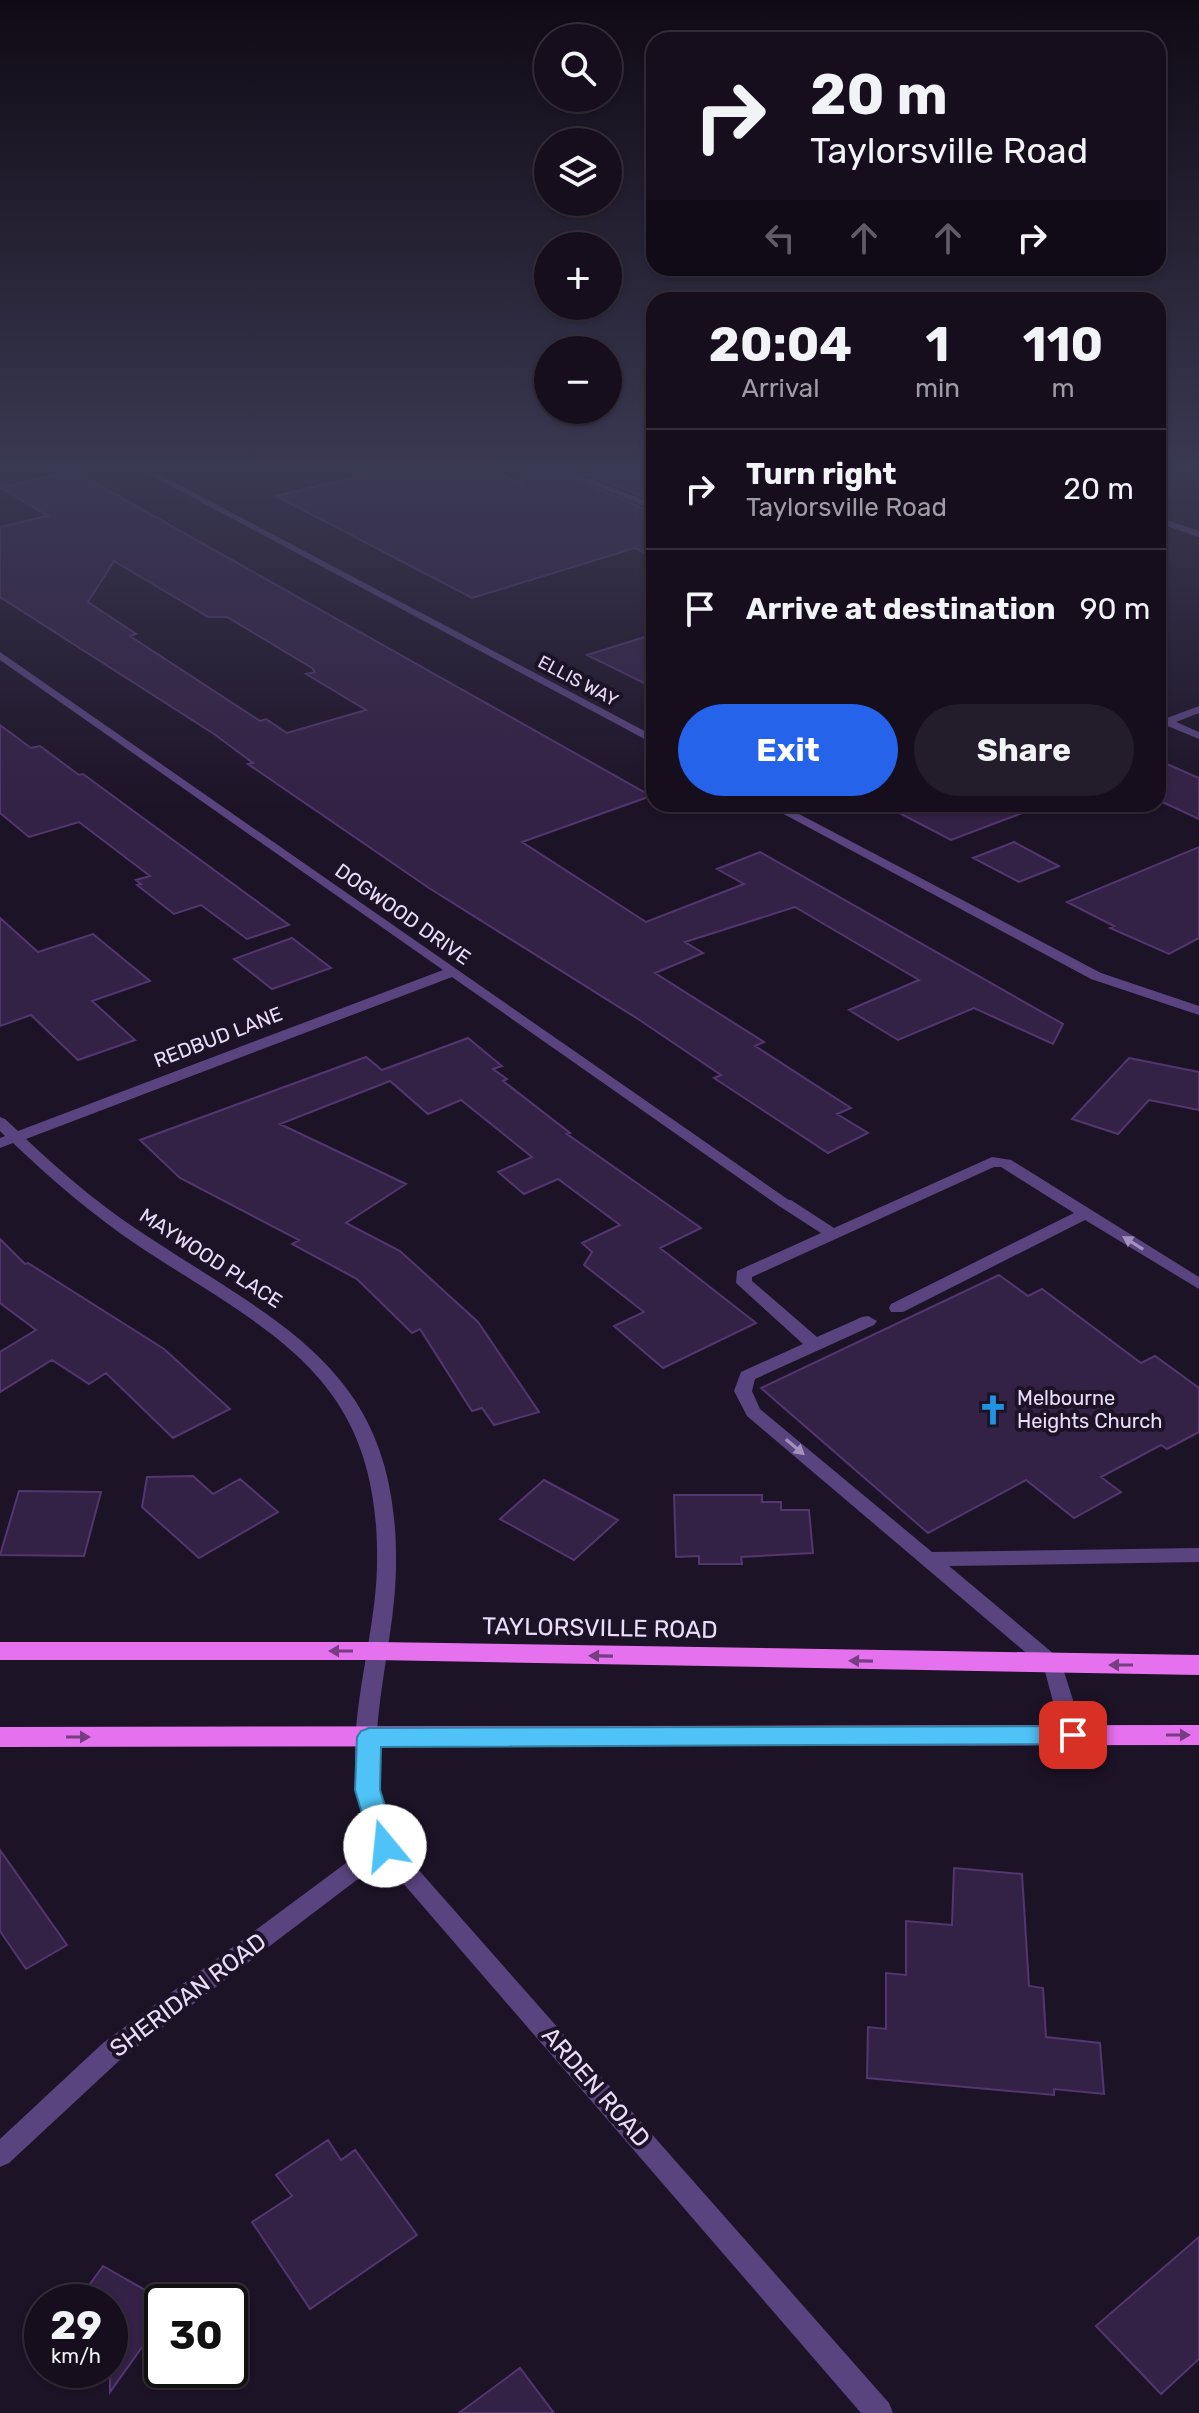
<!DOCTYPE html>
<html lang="en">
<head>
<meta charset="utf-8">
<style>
  :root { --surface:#160e1d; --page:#231c2a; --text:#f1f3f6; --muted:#9e9ca4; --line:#352e3b; --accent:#2563eb }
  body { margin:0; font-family:Rubik,sans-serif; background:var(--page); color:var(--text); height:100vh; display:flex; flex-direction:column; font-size:30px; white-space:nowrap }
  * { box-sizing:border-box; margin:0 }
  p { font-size:26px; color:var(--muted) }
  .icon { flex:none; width:44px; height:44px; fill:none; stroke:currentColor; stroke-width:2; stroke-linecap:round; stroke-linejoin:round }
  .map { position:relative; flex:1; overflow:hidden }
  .drawer { position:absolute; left:646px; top:292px; width:520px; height:520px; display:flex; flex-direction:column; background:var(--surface); border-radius:24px; box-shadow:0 2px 6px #0004,0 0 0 2px var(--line) }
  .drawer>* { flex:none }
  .banner { position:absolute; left:646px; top:32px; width:520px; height:244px; border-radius:24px; box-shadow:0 2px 6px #0004,0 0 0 2px var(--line); background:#160e1d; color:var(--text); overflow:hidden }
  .controls { position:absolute; left:534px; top:24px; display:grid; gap:16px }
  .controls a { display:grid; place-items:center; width:88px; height:88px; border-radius:50%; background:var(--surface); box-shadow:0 2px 6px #0004,0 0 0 2px var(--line); font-size:40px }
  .speed { position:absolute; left:24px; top:2284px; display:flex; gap:16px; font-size:40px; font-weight:700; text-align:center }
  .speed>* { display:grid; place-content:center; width:104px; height:104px; border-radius:50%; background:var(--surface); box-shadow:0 2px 6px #0004,0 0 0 2px var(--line); line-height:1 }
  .speed small { font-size:20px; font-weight:400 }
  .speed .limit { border:4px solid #111; border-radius:12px; background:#fff; color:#111 }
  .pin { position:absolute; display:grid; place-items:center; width:68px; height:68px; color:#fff; margin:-34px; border-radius:16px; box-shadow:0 4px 12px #0006 }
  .me { position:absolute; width:88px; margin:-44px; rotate:343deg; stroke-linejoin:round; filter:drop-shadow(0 0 6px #0008) }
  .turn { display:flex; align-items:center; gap:28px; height:168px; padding:0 32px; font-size:36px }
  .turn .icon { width:104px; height:104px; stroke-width:2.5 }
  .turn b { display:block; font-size:56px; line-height:68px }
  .lanes { display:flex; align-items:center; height:76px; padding:0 32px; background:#0003; justify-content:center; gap:40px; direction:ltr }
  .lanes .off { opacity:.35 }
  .eta { display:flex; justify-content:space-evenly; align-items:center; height:136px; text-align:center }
  .eta b { font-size:48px; font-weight:700; line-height:56px }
  .action { display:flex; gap:16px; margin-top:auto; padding:16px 32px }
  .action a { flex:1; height:92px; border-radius:48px; background:var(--accent); color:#fff; font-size:32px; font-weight:700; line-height:92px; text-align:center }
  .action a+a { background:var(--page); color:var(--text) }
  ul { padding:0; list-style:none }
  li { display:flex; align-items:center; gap:24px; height:120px; padding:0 32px; border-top:2px solid var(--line) }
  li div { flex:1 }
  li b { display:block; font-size:30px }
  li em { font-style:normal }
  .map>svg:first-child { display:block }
  .building { fill:#342146; stroke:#53366f; stroke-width:2; fill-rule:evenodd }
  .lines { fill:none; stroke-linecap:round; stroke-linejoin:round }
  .service { fill:#594480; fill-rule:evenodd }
  .minor { fill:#594480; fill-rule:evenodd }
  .tertiary { fill:#594480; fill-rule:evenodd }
  .primary { fill:#e671ee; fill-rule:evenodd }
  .oneway { fill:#a290be }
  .oneway2 { fill:#773d81 }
  .route { fill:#4fc3f7; stroke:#337fa1; stroke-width:2 }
  .labels { text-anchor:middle; stroke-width:8; stroke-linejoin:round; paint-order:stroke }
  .far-street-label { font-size:18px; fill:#eaddfb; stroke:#1d1327 }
  .street-label { font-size:20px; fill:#eaddfb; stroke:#1d1327 }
  .poi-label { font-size:20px; fill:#eaddfb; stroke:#1d1327; text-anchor:start }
  .near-street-label { font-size:24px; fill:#eaddfb; stroke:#1d1327 }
</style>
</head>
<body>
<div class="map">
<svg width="1199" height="2413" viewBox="0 0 1199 2413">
  <rect width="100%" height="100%" fill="#1d1327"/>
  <path class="building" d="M74 471 651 796 522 842 646 922 744 884 717 869 760 852 1063 1024 1053 1044 974 1008 898 1040 849 1010 919 980 795 907 685 942 703 953 655 973 764 1042 755 1046 851 1108 837 1114 868 1133 828 1153 714 1078 721 1075 638 1019 429 888 248 764 253 763 214 734 0 597V527L48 516 0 487ZM114 561 208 617H227L312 668 315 672 306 674 366 710 287 733 266 719 260 721 130 636 136 634 88 602Z
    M378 471H492L521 483 523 471H557L654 513V557L635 548 472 598 276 496Z
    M578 471H654V501Z
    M654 634V688L587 655Z
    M0 725 31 748 40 746 79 775 83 774 289 925 247 939 201 905 174 914 137 885 141 884 136 880 150 876 79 822 29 837 0 813Z
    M1158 760 1199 778V819L1158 800Z
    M882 804H1038V807L951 840Z
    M1014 842 1059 866 1019 882 973 858Z
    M1199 847V938L1169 954 1110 928 1114 926 1067 902Z
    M0 918 38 952 93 934 150 981 92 1001 135 1040 78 1060 31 1015 0 1026Z
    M292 938 331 968 272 989 234 959Z
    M468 1038 502 1066 493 1069 507 1079 503 1081 570 1133 567 1134 701 1228 660 1248 756 1323 663 1368 614 1326 644 1312 584 1265 592 1252 582 1243 620 1225 558 1179 524 1194 498 1172 532 1157 461 1100 428 1114 390 1081 280 1124 406 1184 346 1223 400 1251 478 1322 539 1412 494 1425 482 1408 472 1411 420 1329 412 1333 357 1279 292 1244 299 1240 180 1178 140 1140 366 1057 382 1070Z
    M1129 1058 1199 1072V1110L1149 1100 1118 1134 1072 1119Z
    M0 1239 25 1264 28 1263 164 1349 230 1409 173 1438 106 1373 89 1384 52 1360 0 1392V1352L36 1330 0 1303Z
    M999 1275 1028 1296 1042 1289 1141 1363 1155 1356 1199 1388V1432L1167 1449 1161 1445 1101 1477 1121 1492 1074 1518 1026 1480 928 1533 761 1388Z
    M193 1476 213 1494 240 1479 278 1512 199 1558 142 1507 147 1477Z
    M544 1480 618 1520 574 1560 500 1519Z
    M19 1491 101 1492 84 1556 0 1555Z
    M674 1495H762V1502H781V1510H809L813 1553 741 1557 742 1564H699V1556L676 1557Z
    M0 1850 67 1945 26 1969 0 1931Z
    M954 1868 1022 1874 1029 1986 1043 1988 1046 2037 1100 2043 1104 2094 1054 2089V2095L867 2078 868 2027 886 2029V1973L906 1975V1921L952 1925Z
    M328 2140 341 2160 355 2150 417 2235 310 2309 252 2222 292 2196 276 2175Z
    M1199 2237V2359L1161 2394 1096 2326Z
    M103 2266 166 2302H162V2319L110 2392V2302H77Z
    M520 2368 554 2413H459Z"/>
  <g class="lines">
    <path class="service" d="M992 1157 1011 1160 1199 1277V1289L1085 1220 903 1312H891L889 1308 891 1304 1074 1213 1001 1167H994L752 1277V1281L817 1337 862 1317 868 1316 877 1321 874 1325 755 1379 752 1391 760 1409 932 1552 1199 1548V1562L949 1566 1060 1659 1084 1735 1080 1741 1073 1743 1066 1741 1062 1735 1044 1668 747 1416 734 1391 741 1372 803 1344 736 1283 737 1271 821 1233 779 1206 777 1203 779 1200H791L834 1228Z"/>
    <path class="minor" d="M143 471H153L654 736V744Z
      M560 471H571L654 504V510Z
      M0 652 793 1203 791 1206H779L452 977 26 1139C65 1176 107 1211 153 1240 293 1331 399 1377 396 1567 395 1641 369 1716 378 1790 380 1808 388 1825 394 1842L889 2403 893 2413H861L383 1860 121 2059 9 2163 0 2167V2139L103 2043 373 1843C367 1826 359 1809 357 1791 347 1716 375 1641 377 1567 381 1379 278 1337 140 1247 94 1216 53 1181 13 1143L0 1148V1138L5 1136 0 1131V1117L5 1119 18 1131 443 970 0 660Z
      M1199 706V713L1176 722 1199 732V739L1158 722V715L1167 718Z
      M765 804H780L1101 973 1199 1006V1015L1091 979Z"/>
    <path class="tertiary" d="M1158 517 1199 531V537L1158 523Z"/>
    <path class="primary" d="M0 1642H378L1199 1655V1675L378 1660H0Z
      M1199 1725V1745L0 1747V1727Z"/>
  </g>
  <defs><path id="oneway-solid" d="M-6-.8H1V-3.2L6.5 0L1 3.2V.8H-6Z" transform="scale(2)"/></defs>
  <g class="oneway">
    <use href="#oneway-solid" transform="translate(1133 1243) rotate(-148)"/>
    <use href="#oneway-solid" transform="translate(795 1447) rotate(40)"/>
  </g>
  <g class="oneway2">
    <use href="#oneway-solid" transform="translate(341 1651) rotate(-180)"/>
    <use href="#oneway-solid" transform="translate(601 1656) rotate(-179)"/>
    <use href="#oneway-solid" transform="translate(861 1661) rotate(-179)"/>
    <use href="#oneway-solid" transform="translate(1121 1665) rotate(-180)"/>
    <use href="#oneway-solid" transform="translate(1178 1735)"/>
    <use href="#oneway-solid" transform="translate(78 1737)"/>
  </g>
  <linearGradient id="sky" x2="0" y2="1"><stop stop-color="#100a15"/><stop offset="0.58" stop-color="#3a3952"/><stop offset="1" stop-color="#3a3952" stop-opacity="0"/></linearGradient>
  <rect width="1199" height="808" fill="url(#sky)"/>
  <path class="route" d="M1073 1726 1081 1728 1085 1735 1081 1742 1073 1744 381 1747 380 1790 398 1846 394 1853 385 1856 376 1853 372 1846 355 1790 357 1737 361 1731 369 1728Z"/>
  <defs>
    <g id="church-bare" transform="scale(2.4)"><path d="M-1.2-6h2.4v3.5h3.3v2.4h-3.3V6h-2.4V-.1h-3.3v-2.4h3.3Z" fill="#2093e4" stroke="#1d1327" stroke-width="2.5" paint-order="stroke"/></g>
  </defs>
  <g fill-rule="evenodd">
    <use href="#church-bare" x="993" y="1410"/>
  </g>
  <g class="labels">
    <g class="far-street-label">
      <text transform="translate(578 681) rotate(28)" y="6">ELLIS WAY</text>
    </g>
    <g class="street-label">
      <text transform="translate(403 914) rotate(35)" y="7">DOGWOOD DRIVE</text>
      <text transform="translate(218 1037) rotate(-21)" y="7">REDBUD LANE</text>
      <text transform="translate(211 1258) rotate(33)" y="7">MAYWOOD PLACE</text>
    </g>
    <g class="poi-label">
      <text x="1017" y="1405">Melbourne<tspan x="1017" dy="23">Heights Church</tspan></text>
    </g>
    <g class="near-street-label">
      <text transform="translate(600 1628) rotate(1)" y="8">TAYLORSVILLE ROAD</text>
      <text transform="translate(188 1995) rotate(-37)" y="8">SHERIDAN ROAD</text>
      <text transform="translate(596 2087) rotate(49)" y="8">ARDEN ROAD</text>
    </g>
  </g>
</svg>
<div class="controls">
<a><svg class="icon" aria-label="search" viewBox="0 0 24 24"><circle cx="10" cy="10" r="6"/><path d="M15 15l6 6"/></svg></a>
<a><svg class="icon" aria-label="layers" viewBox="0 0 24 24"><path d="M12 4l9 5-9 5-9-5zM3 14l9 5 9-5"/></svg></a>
<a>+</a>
<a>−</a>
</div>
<div class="speed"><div>29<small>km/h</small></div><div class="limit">30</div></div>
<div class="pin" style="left:1073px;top:1735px;background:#d93025"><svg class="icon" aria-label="arrive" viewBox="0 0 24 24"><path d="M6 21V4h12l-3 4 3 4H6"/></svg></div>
<svg class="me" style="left:385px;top:1846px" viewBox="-20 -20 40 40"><circle r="19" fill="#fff"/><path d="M0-13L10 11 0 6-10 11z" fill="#4fc3f7"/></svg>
<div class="banner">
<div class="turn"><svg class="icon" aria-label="right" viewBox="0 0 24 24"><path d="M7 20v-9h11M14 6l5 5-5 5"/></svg><div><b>20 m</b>Taylorsville Road</div></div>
<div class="lanes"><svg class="icon off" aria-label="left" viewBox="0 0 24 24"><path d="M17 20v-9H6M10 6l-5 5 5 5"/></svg><svg class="icon off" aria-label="ahead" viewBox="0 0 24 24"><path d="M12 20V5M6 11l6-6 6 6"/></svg><svg class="icon off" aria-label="ahead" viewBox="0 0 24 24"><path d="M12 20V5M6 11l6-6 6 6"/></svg><svg class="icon" aria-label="right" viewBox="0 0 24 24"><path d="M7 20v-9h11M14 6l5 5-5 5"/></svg></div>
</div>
<section class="drawer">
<div class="eta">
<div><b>20:04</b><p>Arrival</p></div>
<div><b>1</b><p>min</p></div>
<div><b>110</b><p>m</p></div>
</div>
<ul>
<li><svg class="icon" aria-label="right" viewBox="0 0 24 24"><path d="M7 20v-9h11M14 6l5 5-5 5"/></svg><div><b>Turn right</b><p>Taylorsville Road</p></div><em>20 m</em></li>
<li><svg class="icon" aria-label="arrive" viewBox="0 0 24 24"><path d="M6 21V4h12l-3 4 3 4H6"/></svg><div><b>Arrive at destination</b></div><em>90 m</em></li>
</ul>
<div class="action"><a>Exit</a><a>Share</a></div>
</section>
</div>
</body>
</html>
